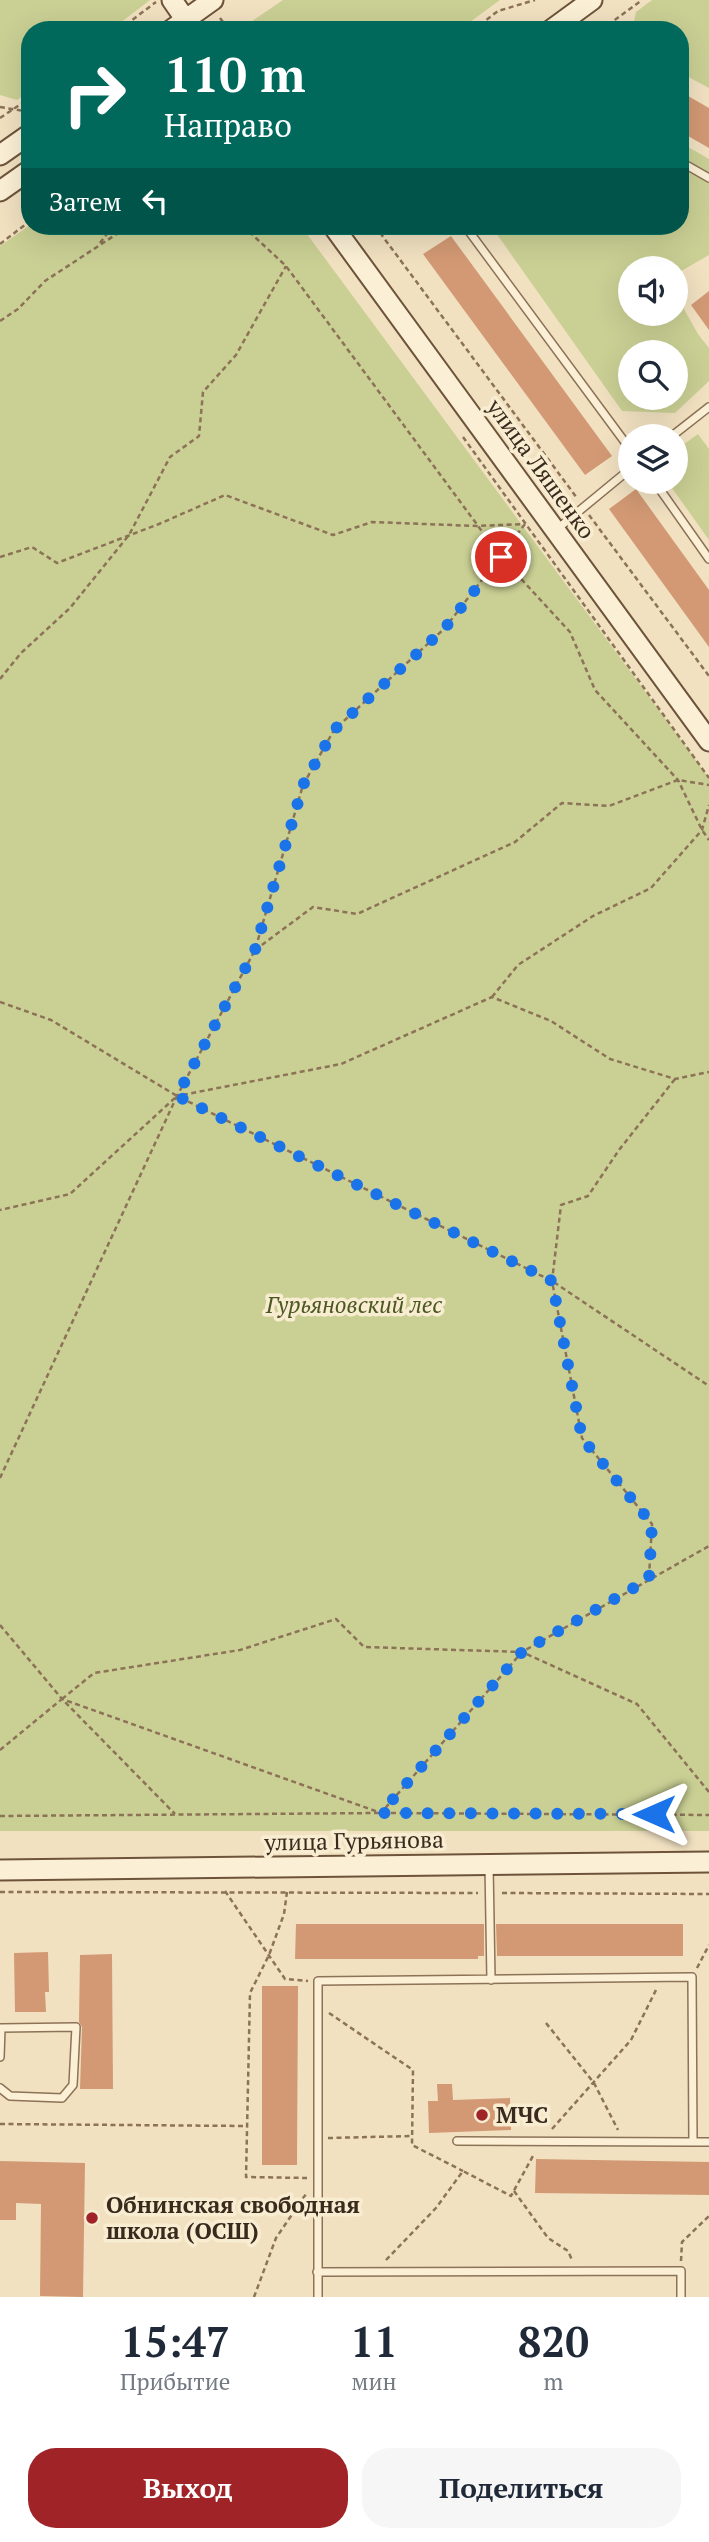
<!DOCTYPE html>
<html lang="ru">
<head>
<meta charset="utf-8">
<style>
  :root { --surface:#fff; --page:#f6f6f7; --text:#1f2937; --muted:#747a83; --accent:#9f2327 }
  body { margin:0; font-family:"PT Serif",serif; background:var(--page); color:var(--text); height:100vh; display:flex; flex-direction:column; font-size:26px; white-space:nowrap }
  * { box-sizing:border-box; margin:0 }
  p { font-size:23px; color:var(--muted) }
  .icon { flex:none; width:38px; height:38px; fill:none; stroke:currentColor; stroke-width:2; stroke-linecap:round; stroke-linejoin:round }
  .map { position:relative; height:2297px; overflow:hidden }
  .drawer { display:flex; flex-direction:column; background:var(--surface); flex:1 }
  .drawer>* { flex:none }
  .banner { position:absolute; left:21px; top:21px; width:668px; height:214px; border-radius:28px; box-shadow:0 7px 28px #0002; background:#00695c; color:#fff; overflow:hidden }
  .fabs { position:absolute; left:618px; top:256px; display:grid; gap:14px }
  .fabs a { display:grid; place-items:center; width:70px; height:70px; border-radius:50%; background:var(--surface); box-shadow:0 7px 28px #0002; font-size:35px }
  .pin { position:absolute; display:grid; place-items:center; width:60px; height:60px; color:#fff; margin:-30px; border:4px solid #fff; border-radius:50%; box-shadow:0 2px 7px #0007 }
  .me { position:absolute; width:77px; margin:-38px; rotate:270deg; stroke-linejoin:round; filter:drop-shadow(0 0 5px #0008) }
  .turn { display:flex; align-items:center; gap:24px; height:147px; padding:0 28px; font-size:32px }
  .turn .icon { width:91px; height:91px; stroke-width:2.5 }
  .turn b { display:block; font-size:49px; line-height:60px }
  .then { display:flex; align-items:center; height:66px; padding:0 28px; background:#0003; gap:14px; font-size:26px }
  .eta { display:flex; justify-content:space-evenly; align-items:center; height:119px; text-align:center }
  .eta b { font-size:42px; font-weight:700; line-height:49px }
  .primary-button { display:flex; gap:14px; margin-top:auto; padding:14px 28px }
  .primary-button a { flex:1; height:80px; border-radius:28px; background:var(--accent); color:#fff; font-size:28px; font-weight:700; line-height:80px; text-align:center }
  .primary-button a+a { background:var(--page); color:var(--text) }
  .map>svg:first-child { display:block }
  .green { fill:#cad094; fill-rule:evenodd }
  .building { fill:#d29974 }
  .lines { fill:none; stroke-linecap:round; stroke-linejoin:round }
  .lane-casing { stroke:#8c7257; stroke-width:10 }
  .secondary-casing { stroke:#6d533a; stroke-width:23 }
  .path { stroke:#8c7257; stroke-width:2.5; stroke-dasharray:5 3.5; stroke-linecap:butt }
  .lane { stroke:#fbefd5; stroke-width:7 }
  .secondary { stroke:#fbefd5; stroke-width:19 }
  .route { stroke:#1a73e8; stroke-width:12; stroke-dasharray:0 21.6 }
  .poi-dot { fill:#9f2327; stroke:#f8ecd1; stroke-width:2.5 }
  .labels { text-anchor:middle; stroke-width:7; stroke-linejoin:round; paint-order:stroke }
  .street-label { font-size:23px; fill:#3a2a1d; stroke:#f8ecd1 }
  .park-label { font-size:23px; font-style:italic; fill:#4c5822; stroke:#f8ecd1 }
  .poi-label { font-size:23px; font-weight:bold; fill:#3a2a1d; stroke:#f8ecd1; text-anchor:start }
</style>
</head>
<body>
<div class="map">
<svg width="709" height="2297" viewBox="0 0 709 2297">
  <rect width="100%" height="100%" fill="#f1e1c1"/>
  <path class="green" d="M0 0H150L111 30H30V91L17 100 0 95Z
    M283 0H500L459 30H239Z
    M652 0H709V88L681 73V30H632L636 12Z
    M681 143 709 159V255L676 274V268H630V313H676V295L698 334 709 348V381L675 413 622 411 491 226H681ZM630 352H676V397H630Z
    M30 225 301 226 709 778V1831H0V246Z
    M698 434 709 449V540L667 481H676V450Z"/>
  <path class="building" d="M681 92 709 108V148L681 132Z
    M451 236 612 456 585 475 423 254Z
    M709 291V330L691 305Z
    M636 489 709 590V647L609 509Z
    M296 1924H484V1956H478V1959H295Z
    M496 1924H683V1956H497Z
    M48 1952 49 1992H45L46 2012H15L14 1953Z
    M112 1954 113 2089H80L82 2027 79 2022 80 1955Z
    M262 1986H298L297 2165H262Z
    M437 2084H452L453 2100 510 2098 511 2130 429 2133 428 2101H438Z
    M536 2159 709 2162V2195L535 2193Z
    M0 2161 85 2163 83 2297 40 2296 41 2204 16 2203V2220H0Z"/>
  <g class="lines">
    <g class="lane-casing">
      <path id="lane" d="M681 162 709 178
        M474 226 468 230 630 449
        M672 436 709 407
        M654 481 709 559
        M556 530 630 469
        M489 1865 491 1980
        M0 2057 1 2028 76 2027 73 2085 62 2098 10 2096 0 2088
        M457 2141 693 2142
        M317 2272 681 2271V2297
        M318 2297V1981L692 1977 693 2142H709"/>
    </g>
    <g class="secondary-casing">
      <path id="secondary" d="M172 0 192 29
        M171 30 213 0
        M551 30 592 0
        M0 155 30 134
        M0 191 30 170
        M333 226 709 741
        M0 1870 709 1862"/>
    </g>
    <path class="path" d="M220 18 229 30
      M119 30 156 2
      M473 30 498 11 535 0
      M601 30 642 0
      M0 107 30 112
      M0 118 30 98
      M243 226 286 266 501 557 570 632 595 690 678 780 702 830 709 840
      M311 226 316 233
      M375 226 577 498
      M100 243 113 226
      M0 244 30 221
      M0 321 18 309 45 281 129 226
      M463 437 709 778
      M589 515 709 676
      M525 524 445 628 334 730 303 785 255 950 177 1096 341 1064 492 997 551 1021 610 1059 675 1079 709 1072
      M0 557 32 547 57 563 159 524 225 495 333 535 372 522 477 526 525 524
      M0 679 21 653 70 608 129 535 170 457 199 436 203 392 236 355 286 266
      M255 950 313 907 357 914 515 842 562 803 609 806 678 780 709 785
      M492 997 518 965 593 916 651 888 702 830 709 805
      M0 1002 51 1020 177 1096 70 1194 0 1210
      M0 1478 177 1096 552 1281 709 1386
      M649 1577 652 1524 582 1438 552 1281 561 1205 588 1196 619 1150 675 1079
      M0 1625 62 1699 381 1813 522 1652 709 1546
      M62 1699 94 1673 240 1650 336 1619 364 1647 522 1652 637 1704 709 1792
      M0 1750 62 1699 175 1814
      M0 1816 381 1813 709 1815
      M225 1891 285 1979 308 1981
      M0 1892 478 1893
      M287 1892 284 1914 269 1955 250 1993 246 2177 307 2178
      M502 1893 709 1894
      M697 1968 709 1945
      M329 2013 413 2070 412 2145 463 2171
      M546 2023 594 2083 618 2130
      M0 2124 245 2126
      M552 2129 631 2040 656 1990
      M328 2138 412 2136
      M514 2191 548 2238 568 2251 572 2260
      M386 2260 436 2208 463 2171 511 2196 534 2154
      M681 2261 682 2242 709 2216
      M254 2297 276 2238 306 2194"/>
    <use href="#lane" class="lane"/>
    <use href="#secondary" class="secondary"/>
  </g>
  <g class="lines">
    <path class="route" d="M501 557 445 628 334 730 303 785 255 950 177 1096 552 1281 582 1438 652 1524 649 1579 522 1652 381 1813 654 1814"/>
  </g>
  <g class="poi-dot">
    <circle cx="482" cy="2115" r="7"/>
    <circle cx="92" cy="2218" r="7"/>
  </g>
  <g class="labels">
    <g class="street-label">
      <text transform="translate(541 469) rotate(54)" y="8">улица Ляшенко</text>
      <text transform="translate(354 1841) rotate(-1)" y="8">улица Гурьянова</text>
    </g>
    <g class="park-label">
      <text x="354" y="1313">Гурьяновский лес</text>
    </g>
    <g class="poi-label">
      <text x="496" y="2123">МЧС</text>
      <text x="106" y="2213">Обнинская свободная<tspan x="106" dy="26">школа (ОСШ)</tspan></text>
    </g>
  </g>
</svg>
<div class="fabs">
<a><svg class="icon" aria-label="sound" viewBox="0 0 24 24"><path d="M4 9h4l5-4v14l-5-4H4zM17 9q2 3 0 6"/></svg></a>
<a><svg class="icon" aria-label="search" viewBox="0 0 24 24"><circle cx="10" cy="10" r="6"/><path d="M15 15l6 6"/></svg></a>
<a><svg class="icon" aria-label="layers" viewBox="0 0 24 24"><path d="M12 4l9 5-9 5-9-5zM3 14l9 5 9-5"/></svg></a>
</div>
<div class="pin" style="left:501px;top:557px;background:#d93025"><svg class="icon" aria-label="arrive" viewBox="0 0 24 24"><path d="M6 21V4h12l-3 4 3 4H6"/></svg></div>
<svg class="me" style="left:654px;top:1814px" viewBox="-20 -20 40 40"><path d="M0-17L14 15 0 8-14 15z" fill="#1a73e8" stroke="#fff" stroke-width="4"/></svg>
<div class="banner">
<div class="turn"><svg class="icon" aria-label="right" viewBox="0 0 24 24"><path d="M7 20v-9h11M14 6l5 5-5 5"/></svg><div><b>110 m</b>Направо</div></div>
<div class="then">Затем<svg class="icon" aria-label="left" viewBox="0 0 24 24"><path d="M17 20v-9H6M10 6l-5 5 5 5"/></svg></div>
</div>
</div>
<section class="drawer">
<div class="eta">
<div><b>15:47</b><p>Прибытие</p></div>
<div><b>11</b><p>мин</p></div>
<div><b>820</b><p>m</p></div>
</div>
<div class="primary-button"><a>Выход</a><a>Поделиться</a></div>
</section>
</body>
</html>
